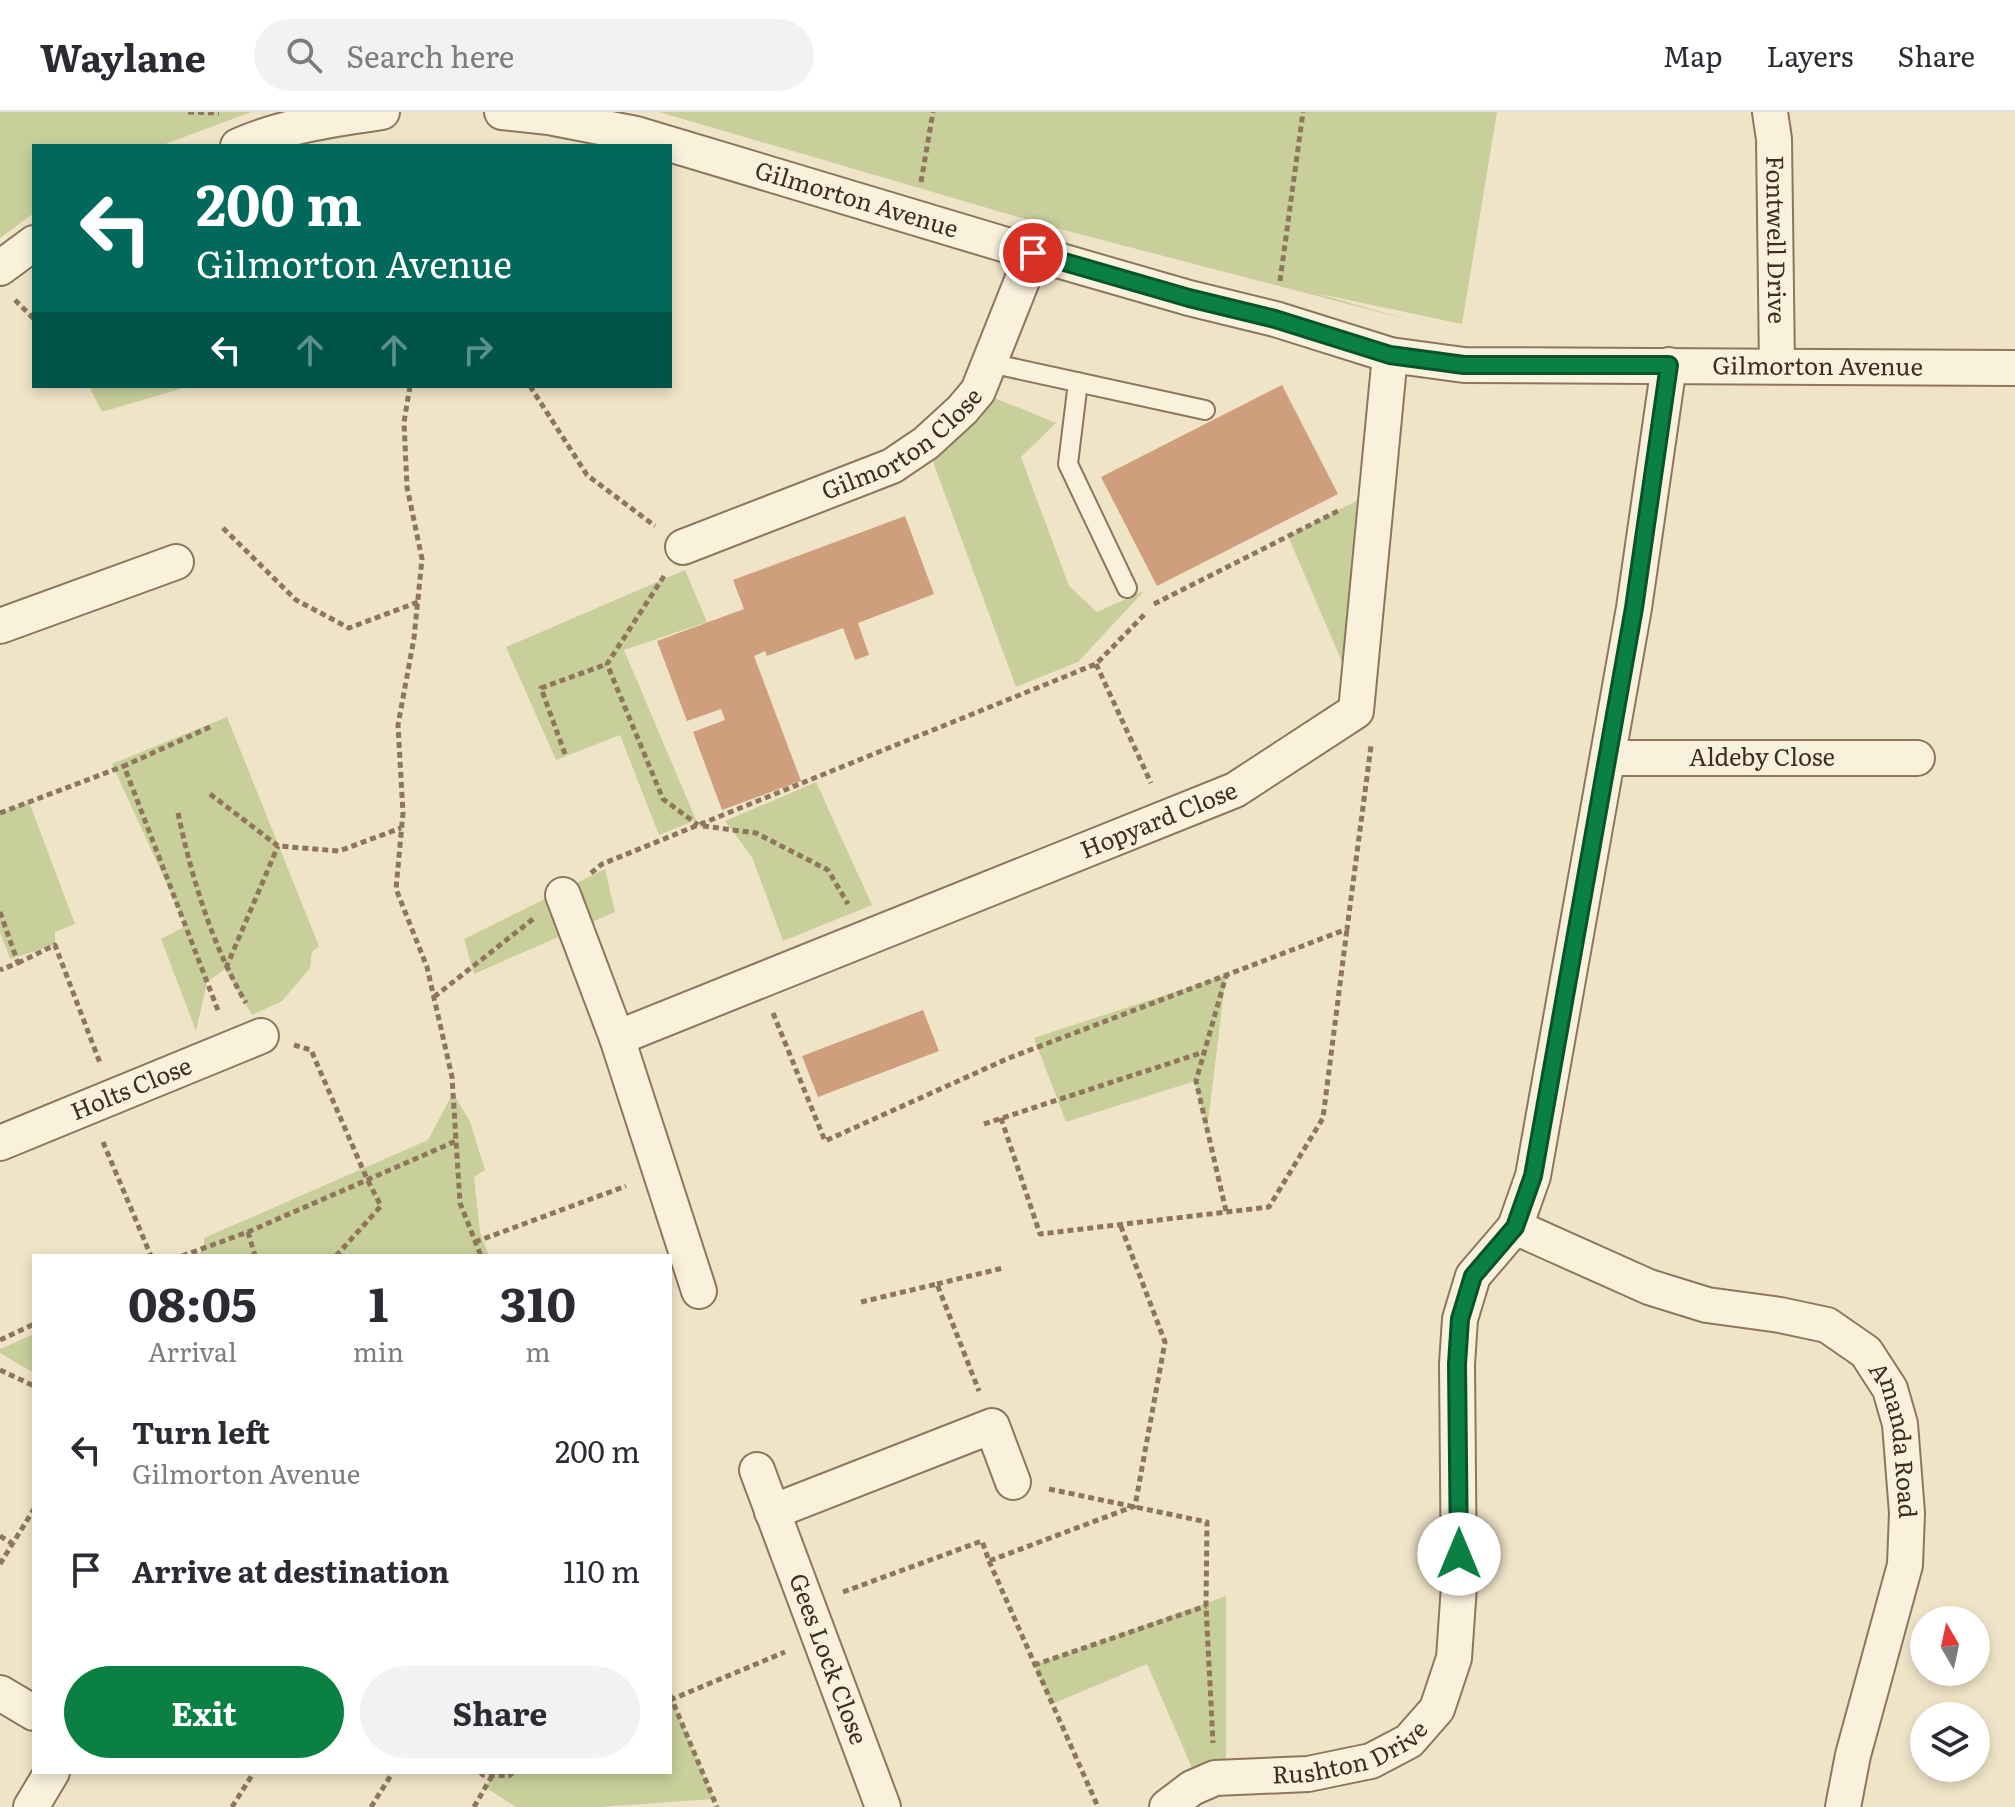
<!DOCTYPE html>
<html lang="en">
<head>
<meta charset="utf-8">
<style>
  :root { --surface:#fff; --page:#f2f2f3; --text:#2b2b33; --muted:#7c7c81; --line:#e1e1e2; --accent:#0b8043 }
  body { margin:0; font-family:Literata,serif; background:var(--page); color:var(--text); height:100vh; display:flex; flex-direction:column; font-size:30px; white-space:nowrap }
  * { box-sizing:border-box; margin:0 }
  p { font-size:26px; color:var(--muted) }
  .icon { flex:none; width:44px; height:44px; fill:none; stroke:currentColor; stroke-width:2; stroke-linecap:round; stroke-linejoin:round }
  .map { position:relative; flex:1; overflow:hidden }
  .panel { position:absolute; left:32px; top:1142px; width:640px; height:520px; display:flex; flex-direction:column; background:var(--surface); border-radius:0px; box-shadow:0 4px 12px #0003 }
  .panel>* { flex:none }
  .hud { position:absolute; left:32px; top:32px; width:640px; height:244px; border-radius:0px; box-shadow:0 4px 12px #0003; background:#00695c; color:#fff; overflow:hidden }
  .needle { width:52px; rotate:351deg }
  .fabs { position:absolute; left:1910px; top:1494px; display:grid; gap:16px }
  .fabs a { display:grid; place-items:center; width:80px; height:80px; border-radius:50%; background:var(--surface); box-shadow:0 4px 12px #0003; font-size:40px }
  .pin { position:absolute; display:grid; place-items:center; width:68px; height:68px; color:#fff; margin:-34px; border:4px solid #fff; border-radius:50%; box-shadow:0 2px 8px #0007 }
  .me { position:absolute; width:88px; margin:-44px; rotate:0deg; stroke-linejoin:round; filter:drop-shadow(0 0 6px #0008) }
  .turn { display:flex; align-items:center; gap:28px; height:168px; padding:0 32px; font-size:36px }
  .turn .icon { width:104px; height:104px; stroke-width:2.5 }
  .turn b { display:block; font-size:56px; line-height:68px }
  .lanes { display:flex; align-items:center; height:76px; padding:0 32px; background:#0003; justify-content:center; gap:40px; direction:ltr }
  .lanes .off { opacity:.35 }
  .eta { display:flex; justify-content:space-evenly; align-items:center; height:136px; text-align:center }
  .eta b { font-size:48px; font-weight:700; line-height:56px }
  .primary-button { display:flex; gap:16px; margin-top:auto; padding:16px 32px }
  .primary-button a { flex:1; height:92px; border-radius:48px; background:var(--accent); color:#fff; font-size:32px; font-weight:700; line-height:92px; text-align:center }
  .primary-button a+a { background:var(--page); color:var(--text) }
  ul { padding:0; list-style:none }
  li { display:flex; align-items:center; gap:24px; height:120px; padding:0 32px }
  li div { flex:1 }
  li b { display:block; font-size:30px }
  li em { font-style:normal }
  header { display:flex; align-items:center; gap:48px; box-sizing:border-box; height:112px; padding:0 40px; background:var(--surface); border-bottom:2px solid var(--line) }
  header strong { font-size:38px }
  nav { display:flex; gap:44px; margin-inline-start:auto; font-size:28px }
  .search { width:560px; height:72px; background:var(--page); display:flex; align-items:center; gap:20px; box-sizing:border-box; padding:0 28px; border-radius:44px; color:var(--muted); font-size:30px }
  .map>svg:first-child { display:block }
  .green { fill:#c9cf9b }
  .building { fill:#cf9f7d }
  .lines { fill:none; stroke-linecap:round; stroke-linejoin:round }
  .lane-casing { stroke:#8d765c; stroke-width:22 }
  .street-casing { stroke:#8d765c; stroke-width:38 }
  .path { stroke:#8d765c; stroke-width:5; stroke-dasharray:6 4; stroke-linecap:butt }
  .lane { stroke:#faf1dc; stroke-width:18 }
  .street { stroke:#faf1dc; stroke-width:34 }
  .route-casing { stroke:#07532c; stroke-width:20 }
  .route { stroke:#0b8043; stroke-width:14 }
  .labels { text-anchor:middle; stroke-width:6; stroke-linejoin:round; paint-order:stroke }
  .street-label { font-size:24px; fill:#3d2e20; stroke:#f7eed8 }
</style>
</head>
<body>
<header>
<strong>Waylane</strong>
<div class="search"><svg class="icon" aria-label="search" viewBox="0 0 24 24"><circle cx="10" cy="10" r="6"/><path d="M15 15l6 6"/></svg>Search here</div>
<nav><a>Map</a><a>Layers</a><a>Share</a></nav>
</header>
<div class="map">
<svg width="2015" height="1695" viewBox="0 0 2015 1695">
  <rect width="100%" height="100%" fill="#f0e4c8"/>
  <path class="green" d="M0 0H251L160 34H34V101L0 126Z
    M659 0H1497L1462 212 1315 181 1417 210 1056 116Z
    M89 274H190L102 300Z
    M978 279 1056 311 1021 345 1069 474 1097 500 1144 479 1078 550 1016 575 926 331Z
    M1366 384 1351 571 1288 424Z
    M685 458 707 510 624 538 696 708 659 723 620 623 556 648 506 535Z
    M227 605 319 834 312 840 310 856 282 889 252 903 225 857 207 870 196 919 161 827 186 814 112 652Z
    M816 670 872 793 783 829 752 745 725 709Z
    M29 690 75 812 55 820V833L10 847 0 820V701Z
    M605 757 615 800 474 862 464 827Z
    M1226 863 1207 1018 1195 969 1066 1010 1034 926Z
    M453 981 470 1010 485 1058 474 1065 480 1120 489 1144H198L204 1135V1126L428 1028Z
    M34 1222V1261L0 1241V1237Z
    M1226 1484V1654L1195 1663 1147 1552 1052 1592 1034 1553Z
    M670 1583 714 1687 600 1695H516L485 1675 496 1660H670Z"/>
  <path class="building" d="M1282 273 1338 382 1157 474 1101 365Z
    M905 404 934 482 858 511 869 543 855 548 843 516 767 544 765 539 754 544 801 669 722 698 693 620 725 608 721 597 687 609 657 529 744 497 733 468Z
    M923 898 939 939 818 985 802 944Z"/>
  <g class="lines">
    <g class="lane-casing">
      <path id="lane" d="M990 251 1205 298
        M1078 270 1068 352 1127 476"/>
    </g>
    <g class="street-casing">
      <g id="street">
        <path id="s1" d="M502 0 549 5 636 22 1033 141 1189 186 1275 207 1390 243 1464 253 2015 256"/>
        <path id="s2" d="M1770 0 1774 27 1777 254"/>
        <path d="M238 34C283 14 334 7 382 0"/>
        <path d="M0 156 34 131"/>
        <path id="s3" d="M683 435 892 354 926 331 962 298 978 279 1033 141"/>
        <path d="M0 514 176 450"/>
        <path id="s4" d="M1608 646H1917"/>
        <path d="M563 783 617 926 699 1179"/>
        <path id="s5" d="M617 926 1235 678 1356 599 1390 243"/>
        <path id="s6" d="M0 1031 261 924"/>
        <path id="s7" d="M1515 1115 1649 1175 1707 1193 1780 1203 1827 1213 1866 1240 1890 1277 1900 1312 1907 1401 1905 1453 1853 1643 1843 1695"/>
        <path id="s8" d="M757 1358 883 1695"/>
        <path d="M772 1400 992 1314 1013 1370"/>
        <path d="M0 1581 34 1601"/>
        <path d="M31 1695 52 1660"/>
        <path id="s9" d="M1167 1695 1192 1676 1215 1666 1308 1662 1371 1649 1409 1629 1437 1597 1454 1546 1459 1474 1457 1252 1460 1207 1473 1164 1515 1115 1533 1064 1634 496 1669 253"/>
      </g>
    </g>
    <path class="path" d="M188 0 219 1
      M921 70 933 0
      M1280 169 1303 0
      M15 188 34 207
      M410 274 404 310 407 375 422 447 414 526 398 613 403 701 396 777 427 855 452 965 460 1091 481 1144
      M530 274 587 363 655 414
      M223 416 296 488 349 516 418 490
      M664 464 607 552 663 687 698 713
      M1154 492 1338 399
      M1096 552 1151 671
      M210 615 124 654 219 901
      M565 642 541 576 607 552
      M210 682 278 734 339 739 401 716
      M0 701 124 654
      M178 701C192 767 212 833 246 891
      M703 714 756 721 828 758 848 792
      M591 761 602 752 1096 552 1145 502
      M0 800 18 851 0 858
      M18 851 55 833 100 951
      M226 856 278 734
      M434 885 533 807
      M773 901 825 1029 1009 946 1347 817 1371 634
      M294 933 311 938 367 1067 381 1094 336 1144
      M1001 1006 1040 1122 1269 1095 1323 1006 1347 817
      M984 1012 1204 940
      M103 1030 151 1144
      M1226 1099 1196 969 1226 864
      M248 1120 255 1144
      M475 1130 626 1074
      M182 1144 248 1120 456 1029
      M937 1172 1003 1156
      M861 1190 937 1172 979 1279
      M0 1228 34 1212
      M0 1258 34 1274
      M1049 1377 1207 1410 1206 1494 1213 1631
      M0 1424 13 1432
      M989 1449 1098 1695
      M0 1452 34 1397
      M843 1480 982 1429 989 1449 1135 1394 1165 1230 1120 1112
      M1034 1553 1206 1494
      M670 1583 717 1695
      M670 1588 785 1540
      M480 1660 483 1663 509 1664 513 1660
      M232 1695 254 1660
      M371 1695 393 1660
      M474 1695 493 1662"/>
    <use href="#lane" class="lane"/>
    <use href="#street" class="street"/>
  </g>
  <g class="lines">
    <g class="route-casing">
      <path id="route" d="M1033 141 1189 186 1275 207 1390 243 1464 253H1669L1634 496 1533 1064 1515 1115 1473 1164 1460 1207 1457 1252 1459 1442"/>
    </g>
    <use href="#route" class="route"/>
  </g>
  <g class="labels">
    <g class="street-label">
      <text dy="8" stroke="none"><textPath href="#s1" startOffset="366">Gilmorton Avenue</textPath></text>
      <text dy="8" stroke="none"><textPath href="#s2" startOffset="128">Fontwell Drive</textPath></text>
      <text dy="8" stroke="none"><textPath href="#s1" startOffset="1350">Gilmorton Avenue</textPath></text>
      <text dy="8" stroke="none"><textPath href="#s3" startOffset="244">Gilmorton Close</textPath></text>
      <text dy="8" stroke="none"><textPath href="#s4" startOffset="154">Aldeby Close</textPath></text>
      <text dy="8" stroke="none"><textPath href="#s5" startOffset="584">Hopyard Close</textPath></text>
      <text dy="8" stroke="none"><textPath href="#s6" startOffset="142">Holts Close</textPath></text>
      <text dy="8" stroke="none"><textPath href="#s7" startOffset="472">Amanda Road</textPath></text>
      <text dy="8" stroke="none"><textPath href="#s8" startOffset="202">Gees Lock Close</textPath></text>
      <text dy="8" stroke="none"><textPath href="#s9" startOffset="196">Rushton Drive</textPath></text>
    </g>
  </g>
</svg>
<div class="fabs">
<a><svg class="needle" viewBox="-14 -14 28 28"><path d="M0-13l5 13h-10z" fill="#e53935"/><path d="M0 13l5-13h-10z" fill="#7c7c81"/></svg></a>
<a><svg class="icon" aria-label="layers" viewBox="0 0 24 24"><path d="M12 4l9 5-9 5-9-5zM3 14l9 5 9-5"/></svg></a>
</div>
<div class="pin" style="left:1033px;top:141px;background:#d93025"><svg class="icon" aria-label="arrive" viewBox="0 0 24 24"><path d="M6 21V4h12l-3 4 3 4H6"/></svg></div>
<svg class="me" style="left:1459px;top:1442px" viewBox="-20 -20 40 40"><circle r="19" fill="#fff"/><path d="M0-13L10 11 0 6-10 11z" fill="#0b8043"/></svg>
<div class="hud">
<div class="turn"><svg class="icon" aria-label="left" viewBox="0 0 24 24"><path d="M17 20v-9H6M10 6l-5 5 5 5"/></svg><div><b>200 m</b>Gilmorton Avenue</div></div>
<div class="lanes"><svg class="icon" aria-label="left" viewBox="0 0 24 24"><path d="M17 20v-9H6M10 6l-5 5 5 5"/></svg><svg class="icon off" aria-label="ahead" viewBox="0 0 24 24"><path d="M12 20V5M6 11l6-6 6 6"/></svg><svg class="icon off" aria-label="ahead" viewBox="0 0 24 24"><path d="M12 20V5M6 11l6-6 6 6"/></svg><svg class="icon off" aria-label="right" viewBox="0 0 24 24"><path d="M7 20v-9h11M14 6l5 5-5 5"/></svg></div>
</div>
<section class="panel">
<div class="eta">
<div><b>08:05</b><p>Arrival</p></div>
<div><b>1</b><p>min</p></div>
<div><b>310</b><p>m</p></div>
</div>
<ul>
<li><svg class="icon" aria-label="left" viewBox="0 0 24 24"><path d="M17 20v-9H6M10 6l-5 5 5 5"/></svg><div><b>Turn left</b><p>Gilmorton Avenue</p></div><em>200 m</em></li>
<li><svg class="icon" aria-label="arrive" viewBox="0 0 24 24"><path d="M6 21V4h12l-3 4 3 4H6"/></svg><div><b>Arrive at destination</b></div><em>110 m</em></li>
</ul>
<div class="primary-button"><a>Exit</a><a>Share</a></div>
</section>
</div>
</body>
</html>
